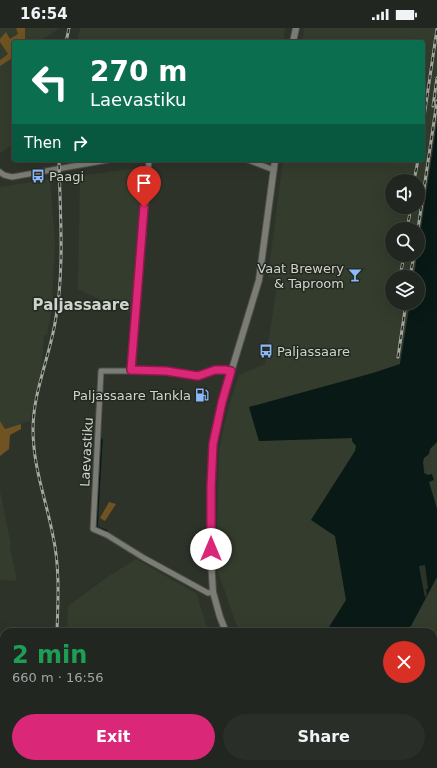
<!DOCTYPE html>
<html lang="en">
<head>
<meta charset="utf-8">
<style>
  :root { --surface:#222620; --page:#2a2e29; --text:#f1f3f6; --muted:#a2a5a5; --line:#3f433e; --accent:#db2777 }
  body { margin:0; font-family:"DejaVu Sans",sans-serif; background:var(--page); color:var(--text); height:100vh; display:flex; flex-direction:column; font-size:15px; white-space:nowrap }
  * { box-sizing:border-box; margin:0 }
  p { font-size:13px; color:var(--muted) }
  .icon { flex:none; width:22px; height:22px; fill:none; stroke:currentColor; stroke-width:2; stroke-linecap:round; stroke-linejoin:round }
  .map { position:relative; flex:1; overflow:hidden }
  .sheet { position:absolute; left:0px; top:600px; width:437px; height:140px; display:flex; flex-direction:column; background:var(--surface); border-radius:12px 12px 0 0; box-shadow:0 4px 16px #0002,0 0 0 1px var(--line) }
  .sheet>* { flex:none }
  .hud { position:absolute; left:12px; top:12px; width:413px; height:122px; border-radius:4px; box-shadow:0 4px 16px #0002,0 0 0 1px var(--line); background:#0b6e4f; color:#fff; overflow:hidden }
  .fabs { position:absolute; left:385px; top:146px; display:grid; gap:8px }
  .fabs a { display:grid; place-items:center; width:40px; height:40px; border-radius:50%; background:var(--surface); box-shadow:0 4px 16px #0002,0 0 0 1px var(--line); font-size:20px }
  .pin { position:absolute; display:grid; place-items:center; width:34px; height:34px; color:#fff; margin:-41px -17px; border-radius:50% 50% 50% 0; rotate:-45deg; box-shadow:0 0 4px #0007 }
  .pin .icon { rotate:45deg }
  .me { position:absolute; width:44px; margin:-22px; rotate:0deg; stroke-linejoin:round; filter:drop-shadow(0 0 3px #0008) }
  .turn { display:flex; align-items:center; gap:14px; height:84px; padding:0 12px; font-size:18px }
  .turn .icon { width:52px; height:52px; stroke-width:2.5 }
  .turn b { display:block; font-size:28px; line-height:34px }
  .then { display:flex; align-items:center; height:38px; padding:0 12px; background:#0003; gap:8px; font-size:15px }
  .round { display:grid; place-items:center; flex:none; width:42px; height:42px; border-radius:21px; background:var(--page) }
  .summary { display:flex; align-items:center; justify-content:space-between; height:68px; padding:0 12px }
  h1 { font-size:24px; font-weight:600; line-height:30px; color:#1e9e55 }
  .cta { display:flex; gap:8px; margin-top:auto; padding:8px 12px }
  .cta a { flex:1; height:46px; border-radius:24px; background:var(--accent); color:#fff; font-size:16px; font-weight:600; line-height:46px; text-align:center }
  .cta a+a { background:var(--page); color:var(--text) }
  .status { display:flex; justify-content:space-between; align-items:center; height:28px; padding:0 20px; background:var(--surface); direction:ltr }
  .status svg { height:11px; fill:currentColor }
  .map>svg:first-child { display:block }
  .built { fill:#343c2d; fill-rule:evenodd }
  .green { fill:#6f5322 }
  .water { fill:#091916 }
  .pier { fill:#2e332a }
  .lines { fill:none; stroke-linecap:round; stroke-linejoin:round }
  .stream { stroke:#091916; stroke-width:1.5 }
  .minor-casing { stroke:#4b5047; stroke-width:7 }
  .tertiary-casing { stroke:#4b5047; stroke-width:8 }
  .minor { stroke:#7c7c77; stroke-width:5 }
  .tertiary { stroke:#7c7c77; stroke-width:6 }
  .rail-casing { stroke:#a3a8a1; stroke-width:3 }
  .rail { stroke:#242920; stroke-width:1.5; stroke-dasharray:4.5; stroke-linecap:butt }
  .route-casing { stroke:#8e194d; stroke-width:10 }
  .route { stroke:#db2777; stroke-width:7 }
  .labels { text-anchor:middle; stroke-width:3; stroke-linejoin:round; paint-order:stroke }
  .poi-label { font-size:13px; fill:#cfd3cd; stroke:#242920; text-anchor:start }
  .street-label { font-size:13px; fill:#cfd3cd; stroke:#242920 }
  .quarter-label { font-size:15px; font-weight:bold; fill:#cfd3cd; stroke:#242920 }
</style>
</head>
<body>
<div class="status"><b>16:54</b><svg viewBox="0 0 49 12"><path d="M0 12V9h3v3zM5 12V6h3v6zM10 12V3h3v9zM15 12V0h3v12zM26 1h20v11H26zM47 4h2v5h-2z"/></svg></div>
<div class="map">
<svg width="437" height="740" viewBox="0 0 437 740">
  <rect width="100%" height="100%" fill="#2e332a"/>
  <path class="built" d="M0 0H60L38 14H14V116L0 125Z
    M80 0H285L283 14H77Z
    M304 0H437V94L418 220V201H392V227H417L414 249H392V275H410L400 336 373 345 249 380 259 413 352 410V413L356 418V423L311 492 335 507 346 572 326 604H239L216 538 219 421 229 377 239 347 265 336 278 251 268 249 283 132H423V14H302ZM392 153H418V179H392Z
    M142 139 145 142 132 286 78 261 80 148Z
    M50 151 55 213 52 280 47 307H44L42 339 30 393 5 401 0 393V159Z
    M437 414V481L429 454 432 446 428 447 425 445 423 434 424 430 429 425 430 421Z
    M0 463 11 517H9L16 547V553L0 552Z
    M136 531 197 566 208 604H67L68 578 109 548Z
    M437 549V720L433 723V604H405L407 600 411 598Z
    M0 656H4V736H95L98 740H0Z
    M119 736H268L269 737 268 740H126Z
    M307 736H411L404 740H310Z"/>
  <path class="green" d="M16 0H25V14H14V29L0 38V32L8 26 0 14V11L6 4 10 11 18 6Z
    M0 393 5 401 21 396V401L10 407 9 421 0 428Z
    M109 474 116 476 105 493 100 490Z"/>
  <path class="water" d="M437 94V414L430 421 429 426 424 430 423 434 424 445 428 447 432 446 434 452 429 454 437 481V549L411 598 407 600 405 604H326L346 572 335 508 311 492 355 423 356 418 352 413V410L259 413 249 379 373 345 400 336 410 275H418V249H414L417 227H418V220Z"/>
  <path class="pier" d="M425 537 428 561H426L427 566 425 570 419 538Z"/>
  <g class="lines">
    <path class="stream" d="M102 411 97 499 107 503"/>
    <g class="minor-casing">
      <path id="minor" d="M248 132 274 142
        M0 144 4 147 12 149 108 132
        M131 342 134 315 149 132
        M213 564 208 565 144 530 107 507 93 501 101 343H166L197 348 215 342H225L231 343"/>
    </g>
    <g class="tertiary-casing">
      <path id="tertiary" d="M293 14 296 0
        M226 604 220 589 213 564 211 532V459L213 416 222 374 259 252 275 132
        M297 736 300 740"/>
    </g>
    <use href="#minor" class="minor"/>
    <use href="#tertiary" class="tertiary"/>
    <g class="rail-casing">
      <path id="rail" d="M66 14 69 0
        M433 78 437 50
        M423 96 437 1
        M414 153 418 132
        M407 201 411 179
        M418 201 437 73
        M400 249 404 227
        M410 249 414 227
        M398 329 406 275
        M57 604C58 572 60 540 53 508 46 471 33 440 33 401 33 365 49 330 55 295 65 242 60 185 59 132
        M110 736 116 740
        M423 740 431 736"/>
    </g>
    <use href="#rail" class="rail"/>
  </g>
  <g class="lines">
    <g class="route-casing">
      <path id="route" d="M144 179 131 342 166 343 198 348 215 342H225L231 343 222 374 213 416 211 459V521"/>
    </g>
    <use href="#route" class="route"/>
  </g>
  <defs>
    <g id="bus-bare" transform="scale(1.08)"><path d="M-5-6H5V4H4V6H2V4H-2V6H-4V4H-5ZM-3.5-4V0h7V-4ZM-3.5 1.2v1.5H-2V1.2ZM2 1.2v1.5H3.5V1.2Z" fill="#8bbafc" stroke="#242920" stroke-width="2.5" paint-order="stroke"/></g>
    <g id="bar-bare" transform="scale(1.08)"><path d="M-6-5H6L.8 .8V4.5H3.5V6h-7V4.5H-.8V.8Z" fill="#8bbafc" stroke="#242920" stroke-width="2.5" paint-order="stroke"/></g>
    <g id="fuel-bare" transform="scale(1.08)"><path d="M-5.5-6h7V0h2V4h1.3V-2.5L3-4.5l.8-.8L6-3V5H2.5V1h-1V6h-7ZM-4.2-4.7v3.2H.2V-4.7Z" fill="#8bbafc" stroke="#242920" stroke-width="2.5" paint-order="stroke"/></g>
  </defs>
  <g fill-rule="evenodd">
    <use href="#bus-bare" x="38" y="148"/>
    <use href="#bar-bare" x="355" y="247"/>
    <use href="#bus-bare" x="266" y="323"/>
    <use href="#fuel-bare" x="202" y="367"/>
  </g>
  <g class="labels">
    <g class="poi-label">
      <text x="49" y="153">Paagi</text>
      <text x="344" y="245" text-anchor="end">Vaat Brewery<tspan x="344" dy="15">&amp; Taproom</tspan></text>
      <text x="277" y="328">Paljassaare</text>
      <text x="191" y="372" text-anchor="end">Paljassaare Tankla</text>
    </g>
    <g class="street-label">
      <text transform="translate(86 424) rotate(-87)" y="5">Laevastiku</text>
    </g>
    <g class="quarter-label">
      <text x="81" y="282">Paljassaare</text>
    </g>
  </g>
</svg>
<div class="fabs">
<a><svg class="icon" aria-label="sound" viewBox="0 0 24 24"><path d="M4 9h4l5-4v14l-5-4H4zM17 9q2 3 0 6"/></svg></a>
<a><svg class="icon" aria-label="search" viewBox="0 0 24 24"><circle cx="10" cy="10" r="6"/><path d="M15 15l6 6"/></svg></a>
<a><svg class="icon" aria-label="layers" viewBox="0 0 24 24"><path d="M12 4l9 5-9 5-9-5zM3 14l9 5 9-5"/></svg></a>
</div>
<div class="pin" style="left:144px;top:179px;background:#d93025"><svg class="icon" aria-label="arrive" viewBox="0 0 24 24"><path d="M6 21V4h12l-3 4 3 4H6"/></svg></div>
<svg class="me" style="left:211px;top:521px" viewBox="-20 -20 40 40"><circle r="19" fill="#fff"/><path d="M0-13L10 11 0 6-10 11z" fill="#db2777"/></svg>
<div class="hud">
<div class="turn"><svg class="icon" aria-label="left" viewBox="0 0 24 24"><path d="M17 20v-9H6M10 6l-5 5 5 5"/></svg><div><b>270 m</b>Laevastiku</div></div>
<div class="then">Then<svg class="icon" aria-label="right" viewBox="0 0 24 24"><path d="M7 20v-9h11M14 6l5 5-5 5"/></svg></div>
</div>
<section class="sheet">
<div class="summary"><div><h1>2 min</h1><p>660 m · 16:56</p></div><a class="round" style="background:#d93025;color:#fff"><svg class="icon" aria-label="close" viewBox="0 0 24 24"><path d="M6 6l12 12M18 6L6 18"/></svg></a></div>
<div class="cta"><a>Exit</a><a>Share</a></div>
</section>
</div>
</body>
</html>
